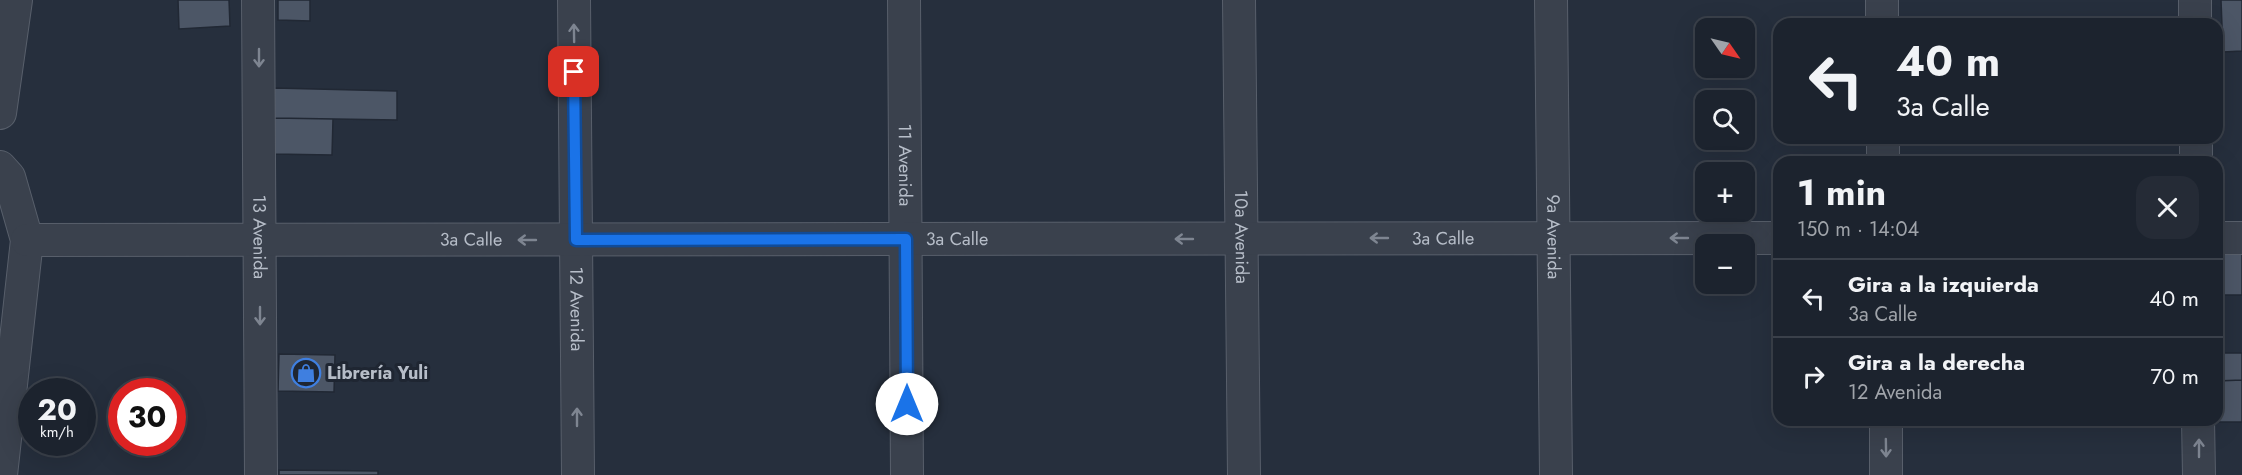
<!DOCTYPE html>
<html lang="es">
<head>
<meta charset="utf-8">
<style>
  :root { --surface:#1c232e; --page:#252b36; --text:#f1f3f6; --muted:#a0a4aa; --line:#3a404a }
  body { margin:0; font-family:Jost,sans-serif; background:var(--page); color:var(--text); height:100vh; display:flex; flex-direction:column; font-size:22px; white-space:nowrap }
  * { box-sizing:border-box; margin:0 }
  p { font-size:20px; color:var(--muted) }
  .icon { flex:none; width:33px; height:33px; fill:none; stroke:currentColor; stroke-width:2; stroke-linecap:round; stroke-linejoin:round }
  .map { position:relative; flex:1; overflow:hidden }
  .details { position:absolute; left:1773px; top:156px; width:450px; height:270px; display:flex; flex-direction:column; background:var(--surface); border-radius:18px; box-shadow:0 6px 24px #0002,0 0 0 2px var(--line) }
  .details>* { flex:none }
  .guide { position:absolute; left:1773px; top:18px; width:450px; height:126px; border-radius:18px; box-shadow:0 6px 24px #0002,0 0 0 2px var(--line); background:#1c232e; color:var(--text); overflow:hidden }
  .needle { width:39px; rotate:124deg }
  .fabs { position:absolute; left:1695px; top:18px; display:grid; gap:12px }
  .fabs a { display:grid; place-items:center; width:60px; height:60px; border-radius:12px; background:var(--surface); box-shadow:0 6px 24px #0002,0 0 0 2px var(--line); font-size:30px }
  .speed { position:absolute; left:18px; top:378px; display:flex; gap:12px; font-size:30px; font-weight:700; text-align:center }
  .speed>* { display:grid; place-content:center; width:78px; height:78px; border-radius:50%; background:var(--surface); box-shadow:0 6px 24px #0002,0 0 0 2px var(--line); line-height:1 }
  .speed small { font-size:15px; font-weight:400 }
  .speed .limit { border:9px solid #d22; background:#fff; color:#111 }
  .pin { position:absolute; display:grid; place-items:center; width:51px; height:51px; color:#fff; margin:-26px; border-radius:12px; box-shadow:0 3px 9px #0006 }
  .me { position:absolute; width:66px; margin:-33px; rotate:0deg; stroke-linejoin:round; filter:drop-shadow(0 0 4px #0008) }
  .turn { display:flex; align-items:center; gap:21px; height:126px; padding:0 24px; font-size:27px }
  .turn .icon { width:78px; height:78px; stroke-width:2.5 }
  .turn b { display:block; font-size:42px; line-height:51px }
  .round { display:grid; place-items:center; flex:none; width:63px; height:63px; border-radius:18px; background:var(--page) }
  .summary { display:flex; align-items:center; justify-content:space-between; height:102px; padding:0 24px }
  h1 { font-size:36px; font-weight:700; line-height:45px }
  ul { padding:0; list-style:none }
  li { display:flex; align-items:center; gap:18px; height:78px; padding:0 24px; border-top:2px solid var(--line) }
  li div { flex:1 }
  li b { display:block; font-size:22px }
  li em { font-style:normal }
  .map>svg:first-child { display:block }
  .building { fill:#4c5666; stroke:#212834; stroke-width:1.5 }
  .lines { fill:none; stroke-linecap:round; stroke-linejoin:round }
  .minor-casing { stroke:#585f6b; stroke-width:34 }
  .minor { stroke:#3a414d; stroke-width:32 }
  .oneway { stroke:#7e8591 }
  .route-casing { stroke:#114b97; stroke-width:15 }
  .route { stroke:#1a73e8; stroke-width:10 }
  .labels { text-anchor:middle; stroke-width:6; stroke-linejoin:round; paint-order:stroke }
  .street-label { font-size:18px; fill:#b6bdc8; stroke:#1f2632 }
  .poi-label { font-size:18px; font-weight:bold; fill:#b6bdc8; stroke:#1f2632; text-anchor:start }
</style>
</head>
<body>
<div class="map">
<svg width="2242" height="475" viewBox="0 0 2242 475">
  <rect width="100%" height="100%" fill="#262f3d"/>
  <path class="building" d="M178 0H229L230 26 179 29Z
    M278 0H310V21L278 20Z
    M2221 0H2242V51L2223 52Z
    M274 88 397 91V120L274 118Z
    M274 118 333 119 332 155 273 154Z
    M2222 249H2242V295H2222Z
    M2217 353H2242V380L2217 381Z
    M279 354 335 355 334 392 278 391Z
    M2242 380V422H2217V381Z
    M279 470 378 471V475H279Z"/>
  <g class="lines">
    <g class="minor-casing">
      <g id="minor">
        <path id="s1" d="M258 0 261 475"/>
        <path id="s2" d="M574 0 578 475"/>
        <path id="s3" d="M904 0 907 475"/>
        <path id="s4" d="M1239 0 1244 475"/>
        <path id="s5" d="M1551 0 1556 475"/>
        <path d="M1882 0V24"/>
        <path d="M2195 0V24"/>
        <path d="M0 113 16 0"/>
        <path d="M1883 138V162"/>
        <path d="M2196 138V162"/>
        <path d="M0 167 9 177 27 240 1 475"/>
        <path d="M2217 238H2242"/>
        <path id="s6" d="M27 240 1779 238"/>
        <path d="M1886 420V475"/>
        <path d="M2198 420 2199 475"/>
      </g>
    </g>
    <use href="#minor" class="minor"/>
  </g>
  <defs><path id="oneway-shaft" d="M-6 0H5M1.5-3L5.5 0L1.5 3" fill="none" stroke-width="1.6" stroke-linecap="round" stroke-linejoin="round" transform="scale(1.5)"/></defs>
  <g class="oneway">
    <use href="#oneway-shaft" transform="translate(574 33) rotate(-91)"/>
    <use href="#oneway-shaft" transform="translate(259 58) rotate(90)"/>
    <use href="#oneway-shaft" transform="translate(1379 238) rotate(180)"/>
    <use href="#oneway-shaft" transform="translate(1679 238) rotate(-180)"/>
    <use href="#oneway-shaft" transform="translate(1184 239) rotate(180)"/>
    <use href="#oneway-shaft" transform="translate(527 240) rotate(180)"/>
    <use href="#oneway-shaft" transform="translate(260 316) rotate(90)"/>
    <use href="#oneway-shaft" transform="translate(577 417) rotate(-90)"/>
    <use href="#oneway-shaft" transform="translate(1886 448) rotate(89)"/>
    <use href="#oneway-shaft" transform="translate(2199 448) rotate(-90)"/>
  </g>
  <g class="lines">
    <g class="route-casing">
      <path id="route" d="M574 72 576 240 906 239 907 404"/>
    </g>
    <use href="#route" class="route"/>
  </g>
  <defs>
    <g id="shop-ring" transform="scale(1.5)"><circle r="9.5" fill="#1f2632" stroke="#3f7fe0" stroke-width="1.5"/><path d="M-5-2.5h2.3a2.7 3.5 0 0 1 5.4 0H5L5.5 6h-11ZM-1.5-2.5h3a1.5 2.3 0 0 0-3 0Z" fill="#3f7fe0"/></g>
  </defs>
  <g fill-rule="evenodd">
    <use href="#shop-ring" x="306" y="373"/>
  </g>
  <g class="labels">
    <g class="street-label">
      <text dy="6" stroke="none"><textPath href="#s3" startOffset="165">11 Avenida</textPath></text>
      <text dy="6" stroke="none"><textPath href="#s1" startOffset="237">13 Avenida</textPath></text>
      <text dy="6" stroke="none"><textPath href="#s4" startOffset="237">10a Avenida</textPath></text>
      <text dy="6" stroke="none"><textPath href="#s6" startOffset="1416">3a Calle</textPath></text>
      <text dy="6" stroke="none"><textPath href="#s5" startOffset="237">9a Avenida</textPath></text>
      <text dy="6" stroke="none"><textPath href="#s6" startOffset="930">3a Calle</textPath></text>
      <text dy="6" stroke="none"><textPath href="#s6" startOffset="444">3a Calle</textPath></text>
      <text dy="6" stroke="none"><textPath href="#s2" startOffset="309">12 Avenida</textPath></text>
    </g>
    <g class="poi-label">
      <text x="327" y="379">Librería Yuli</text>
    </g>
  </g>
</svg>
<div class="fabs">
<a><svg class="needle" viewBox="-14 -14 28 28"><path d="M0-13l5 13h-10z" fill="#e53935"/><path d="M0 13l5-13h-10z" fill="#a0a4aa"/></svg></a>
<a><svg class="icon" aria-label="search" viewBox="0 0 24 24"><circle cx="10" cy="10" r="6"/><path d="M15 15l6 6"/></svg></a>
<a>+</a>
<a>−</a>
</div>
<div class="speed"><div>20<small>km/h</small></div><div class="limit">30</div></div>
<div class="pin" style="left:574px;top:72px;background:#d93025"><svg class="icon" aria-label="arrive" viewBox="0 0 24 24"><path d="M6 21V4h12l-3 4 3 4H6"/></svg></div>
<svg class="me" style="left:907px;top:404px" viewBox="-20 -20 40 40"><circle r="19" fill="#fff"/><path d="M0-13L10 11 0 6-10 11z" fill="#1a73e8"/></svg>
<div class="guide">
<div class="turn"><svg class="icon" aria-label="left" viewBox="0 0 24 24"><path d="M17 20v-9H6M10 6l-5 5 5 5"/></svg><div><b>40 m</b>3a Calle</div></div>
</div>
<section class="details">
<div class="summary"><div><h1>1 min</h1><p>150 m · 14:04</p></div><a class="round"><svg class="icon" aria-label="close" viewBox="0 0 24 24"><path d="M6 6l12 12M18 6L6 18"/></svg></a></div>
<ul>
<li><svg class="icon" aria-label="left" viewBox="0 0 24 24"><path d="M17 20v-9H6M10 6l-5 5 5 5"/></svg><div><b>Gira a la izquierda</b><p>3a Calle</p></div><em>40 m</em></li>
<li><svg class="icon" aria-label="right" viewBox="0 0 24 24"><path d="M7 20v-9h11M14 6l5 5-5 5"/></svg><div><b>Gira a la derecha</b><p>12 Avenida</p></div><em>70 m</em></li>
</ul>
</section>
</div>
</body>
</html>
